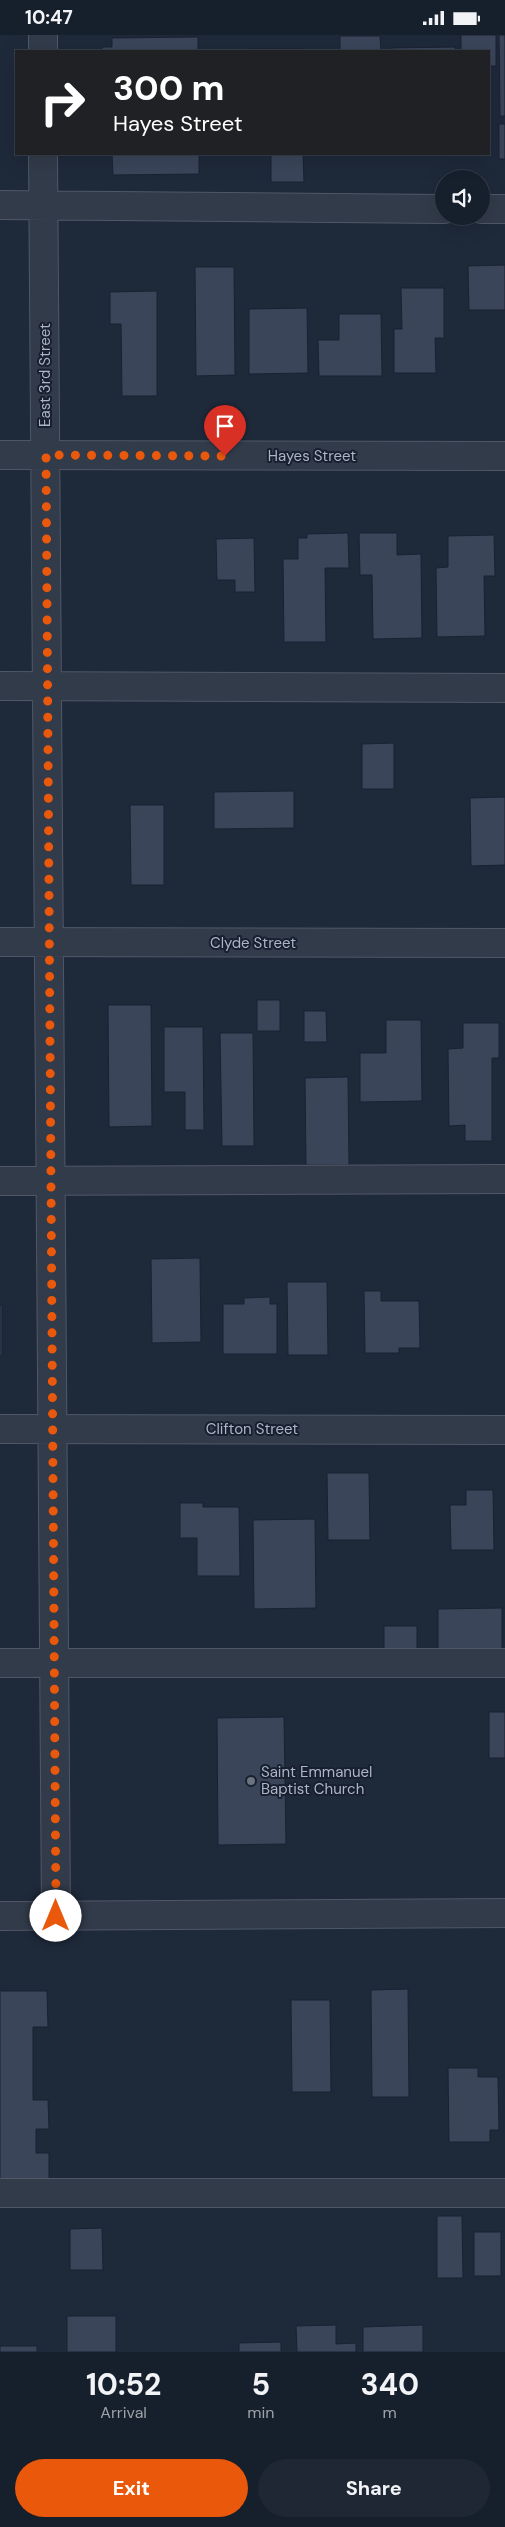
<!DOCTYPE html>
<html lang="en">
<head>
<meta charset="utf-8">
<style>
  :root { --surface:#161f2c; --page:#1f2734; --text:#f1f3f6; --muted:#9ea2a9; --line:#353d48; --accent:#ea580c }
  body { margin:0; font-family:"DM Sans",sans-serif; background:var(--page); color:var(--text); height:100vh; display:flex; flex-direction:column; font-size:19px; white-space:nowrap }
  * { box-sizing:border-box; margin:0 }
  p { font-size:16px; color:var(--muted) }
  .icon { flex:none; width:28px; height:28px; fill:none; stroke:currentColor; stroke-width:2; stroke-linecap:round; stroke-linejoin:round }
  .map { position:relative; height:2317px; overflow:hidden }
  .panel { display:flex; flex-direction:column; background:var(--surface); flex:1 }
  .panel>* { flex:none }
  .top-card { position:absolute; left:15px; top:15px; width:475px; height:105px; border-radius:0px; box-shadow:0 5px 20px #0002,0 0 0 1px var(--line); background:#202124; color:#fff; overflow:hidden }
  .fabs { position:absolute; left:435px; top:135px; display:grid; gap:10px }
  .fabs a { display:grid; place-items:center; width:55px; height:55px; border-radius:50%; background:var(--surface); box-shadow:0 5px 20px #0002,0 0 0 1px var(--line); font-size:25px }
  .pin { position:absolute; display:grid; place-items:center; width:42px; height:42px; color:#fff; margin:-51px -21px; border-radius:50% 50% 50% 0; rotate:-45deg; box-shadow:0 0 5px #0007 }
  .pin .icon { rotate:45deg }
  .me { position:absolute; width:55px; margin:-28px; rotate:0deg; stroke-linejoin:round; filter:drop-shadow(0 0 4px #0008) }
  .turn { display:flex; align-items:center; gap:18px; height:105px; padding:0 15px; font-size:22px }
  .turn .icon { width:65px; height:65px; stroke-width:2.5 }
  .turn b { display:block; font-size:35px; line-height:42px }
  .eta { display:flex; justify-content:space-evenly; align-items:center; height:85px; text-align:center }
  .eta b { font-size:30px; font-weight:700; line-height:35px }
  .button { display:flex; gap:10px; margin-top:auto; padding:10px 15px }
  .button a { flex:1; height:58px; border-radius:30px; background:var(--accent); color:#fff; font-size:20px; font-weight:700; line-height:58px; text-align:center }
  .button a+a { background:var(--page); color:var(--text) }
  .status { display:flex; justify-content:space-between; align-items:center; height:35px; padding:0 25px; background:var(--surface); direction:ltr }
  .status svg { height:14px; fill:currentColor }
  .map>svg:first-child { display:block }
  .building { fill:#3a455a; stroke:#1a2231 }
  .lines { fill:none; stroke-linecap:round; stroke-linejoin:round }
  .minor-casing { stroke:#505868; stroke-width:30 }
  .minor { stroke:#323b4a; stroke-width:28 }
  .route { stroke:#ea580c; stroke-width:9; stroke-dasharray:0 16.2 }
  .worship-dot { fill:#6b7280; stroke:#18202f; stroke-width:2 }
  .labels { text-anchor:middle; stroke-width:4; stroke-linejoin:round; paint-order:stroke }
  .street-label { font-size:15px; fill:#acb5c7; stroke:#18202f }
  .poi-label { font-size:15px; fill:#acb5c7; stroke:#18202f; text-anchor:start }
</style>
</head>
<body>
<div class="status"><b>10:47</b><svg viewBox="0 0 49 12"><path d="M0 12V9h3v3zM5 12V6h3v6zM10 12V3h3v9zM15 12V0h3v12zM26 1h20v11H26zM47 4h2v5h-2z"/></svg></div>
<div class="map">
<svg width="505" height="2317" viewBox="0 0 505 2317">
  <rect width="100%" height="100%" fill="#1e293a"/>
  <path class="building" d="M461 0H496V31H489V16H461Z
    M499 0H505V81H500Z
    M340 1H380L381 16H340Z
    M198 2V16H102V12H112V3Z
    M455 12V16H392V13Z
    M245 14H306V16H245Z
    M499 89H505V124H499Z
    M112 119H199V139L113 140Z
    M271 119H303L304 147H271Z
    M505 230V275H469L468 231Z
    M195 232H234L235 340 196 341Z
    M401 253H444V303H435L436 338H394V294H402Z
    M157 256V361H122L121 289H110V257Z
    M307 273 308 338 249 339V274Z
    M339 279H381L382 341H319L318 305H339Z
    M348 498 349 533H325L326 607H284L283 524H298V503H307V499Z
    M359 498H397V520L421 519 422 603 373 604 372 540H360Z
    M494 500 495 541H484L485 601 437 602 436 533 448 532V501Z
    M254 503 255 557H235V545H217L216 504Z
    M394 708V754H362V709Z
    M294 756V793L214 794V757Z
    M505 762V830L471 831 470 763Z
    M130 770H164V850H131Z
    M257 965H280V996H257Z
    M108 970H151L152 1091 109 1092Z
    M304 976H326L327 1007H304Z
    M386 985H421L422 1066 360 1067V1018H386Z
    M463 988H499V1023H492V1106H465V1090L449 1091 448 1014 463 1013Z
    M164 992H203L204 1095H185V1057H164Z
    M220 998H253L254 1111H222Z
    M348 1042 349 1130H306L305 1043Z
    M200 1223 201 1307 152 1308 151 1224Z
    M287 1247H327L328 1320H288Z
    M364 1256H381V1266H419L420 1313H399V1318H365Z
    M270 1262V1269H277V1319H223V1269H244V1263Z
    M0 1270H2V1321H0Z
    M327 1438H369L370 1505H328Z
    M466 1455H493L494 1515H451L450 1470H466Z
    M180 1468H203V1472H239L240 1541H197V1503H180Z
    M315 1484 316 1573 254 1574 253 1485Z
    M502 1573V1621L438 1622V1574Z
    M384 1591H417V1617H384Z
    M489 1677H505V1723H489Z
    M284 1682 286 1809 218 1810 217 1683Z
    M408 1954 409 2062H372L371 1955Z
    M0 1956H47L48 1992H33V2065H48L49 2094H36V2118H49V2145L0 2146Z
    M291 1965H330L331 2057H292Z
    M448 2033H478V2042H498L499 2095H490V2107H449Z
    M437 2181H462L463 2243H437Z
    M102 2193 103 2235H70V2194Z
    M474 2197H501V2241H474Z
    M67 2281H116V2317H67Z
    M336 2290V2309L356 2308V2317H297L296 2291Z
    M423 2290V2317H363V2292Z
    M281 2307V2317H239V2308Z
    M0 2311H37V2317H0Z"/>
  <g class="lines">
    <g class="minor-casing">
      <path id="minor" d="M43 0V16
        M43 119 56 1881
        M0 170 444 174
        M481 174H505
        M0 420 505 421
        M0 651 505 653
        M0 907 505 908
        M0 1146 505 1144
        M0 1394 505 1395
        M0 1628H505
        M0 1881 505 1878
        M0 2158H505"/>
    </g>
    <use href="#minor" class="minor"/>
  </g>
  <g class="lines">
    <path class="route" d="M56 1881 46 420 225 421"/>
  </g>
  <circle class="worship-dot" cx="251" cy="1746" r="5"/>
  <g class="labels">
    <g class="street-label">
      <text transform="translate(45 340) rotate(-90)" y="5">East 3rd Street</text>
      <text x="312" y="426">Hayes Street</text>
      <text x="253" y="913">Clyde Street</text>
      <text x="252" y="1399">Clifton Street</text>
    </g>
    <g class="poi-label">
      <text x="261" y="1742">Saint Emmanuel<tspan x="261" dy="17">Baptist Church</tspan></text>
    </g>
  </g>
</svg>
<div class="fabs">
<a><svg class="icon" aria-label="sound" viewBox="0 0 24 24"><path d="M4 9h4l5-4v14l-5-4H4zM17 9q2 3 0 6"/></svg></a>
</div>
<div class="pin" style="left:225px;top:421px;background:#d93025"><svg class="icon" aria-label="arrive" viewBox="0 0 24 24"><path d="M6 21V4h12l-3 4 3 4H6"/></svg></div>
<svg class="me" style="left:56px;top:1881px" viewBox="-20 -20 40 40"><circle r="19" fill="#fff"/><path d="M0-13L10 11 0 6-10 11z" fill="#ea580c"/></svg>
<div class="top-card">
<div class="turn"><svg class="icon" aria-label="right" viewBox="0 0 24 24"><path d="M7 20v-9h11M14 6l5 5-5 5"/></svg><div><b>300 m</b>Hayes Street</div></div>
</div>
</div>
<section class="panel">
<div class="eta">
<div><b>10:52</b><p>Arrival</p></div>
<div><b>5</b><p>min</p></div>
<div><b>340</b><p>m</p></div>
</div>
<div class="button"><a>Exit</a><a>Share</a></div>
</section>
</body>
</html>
